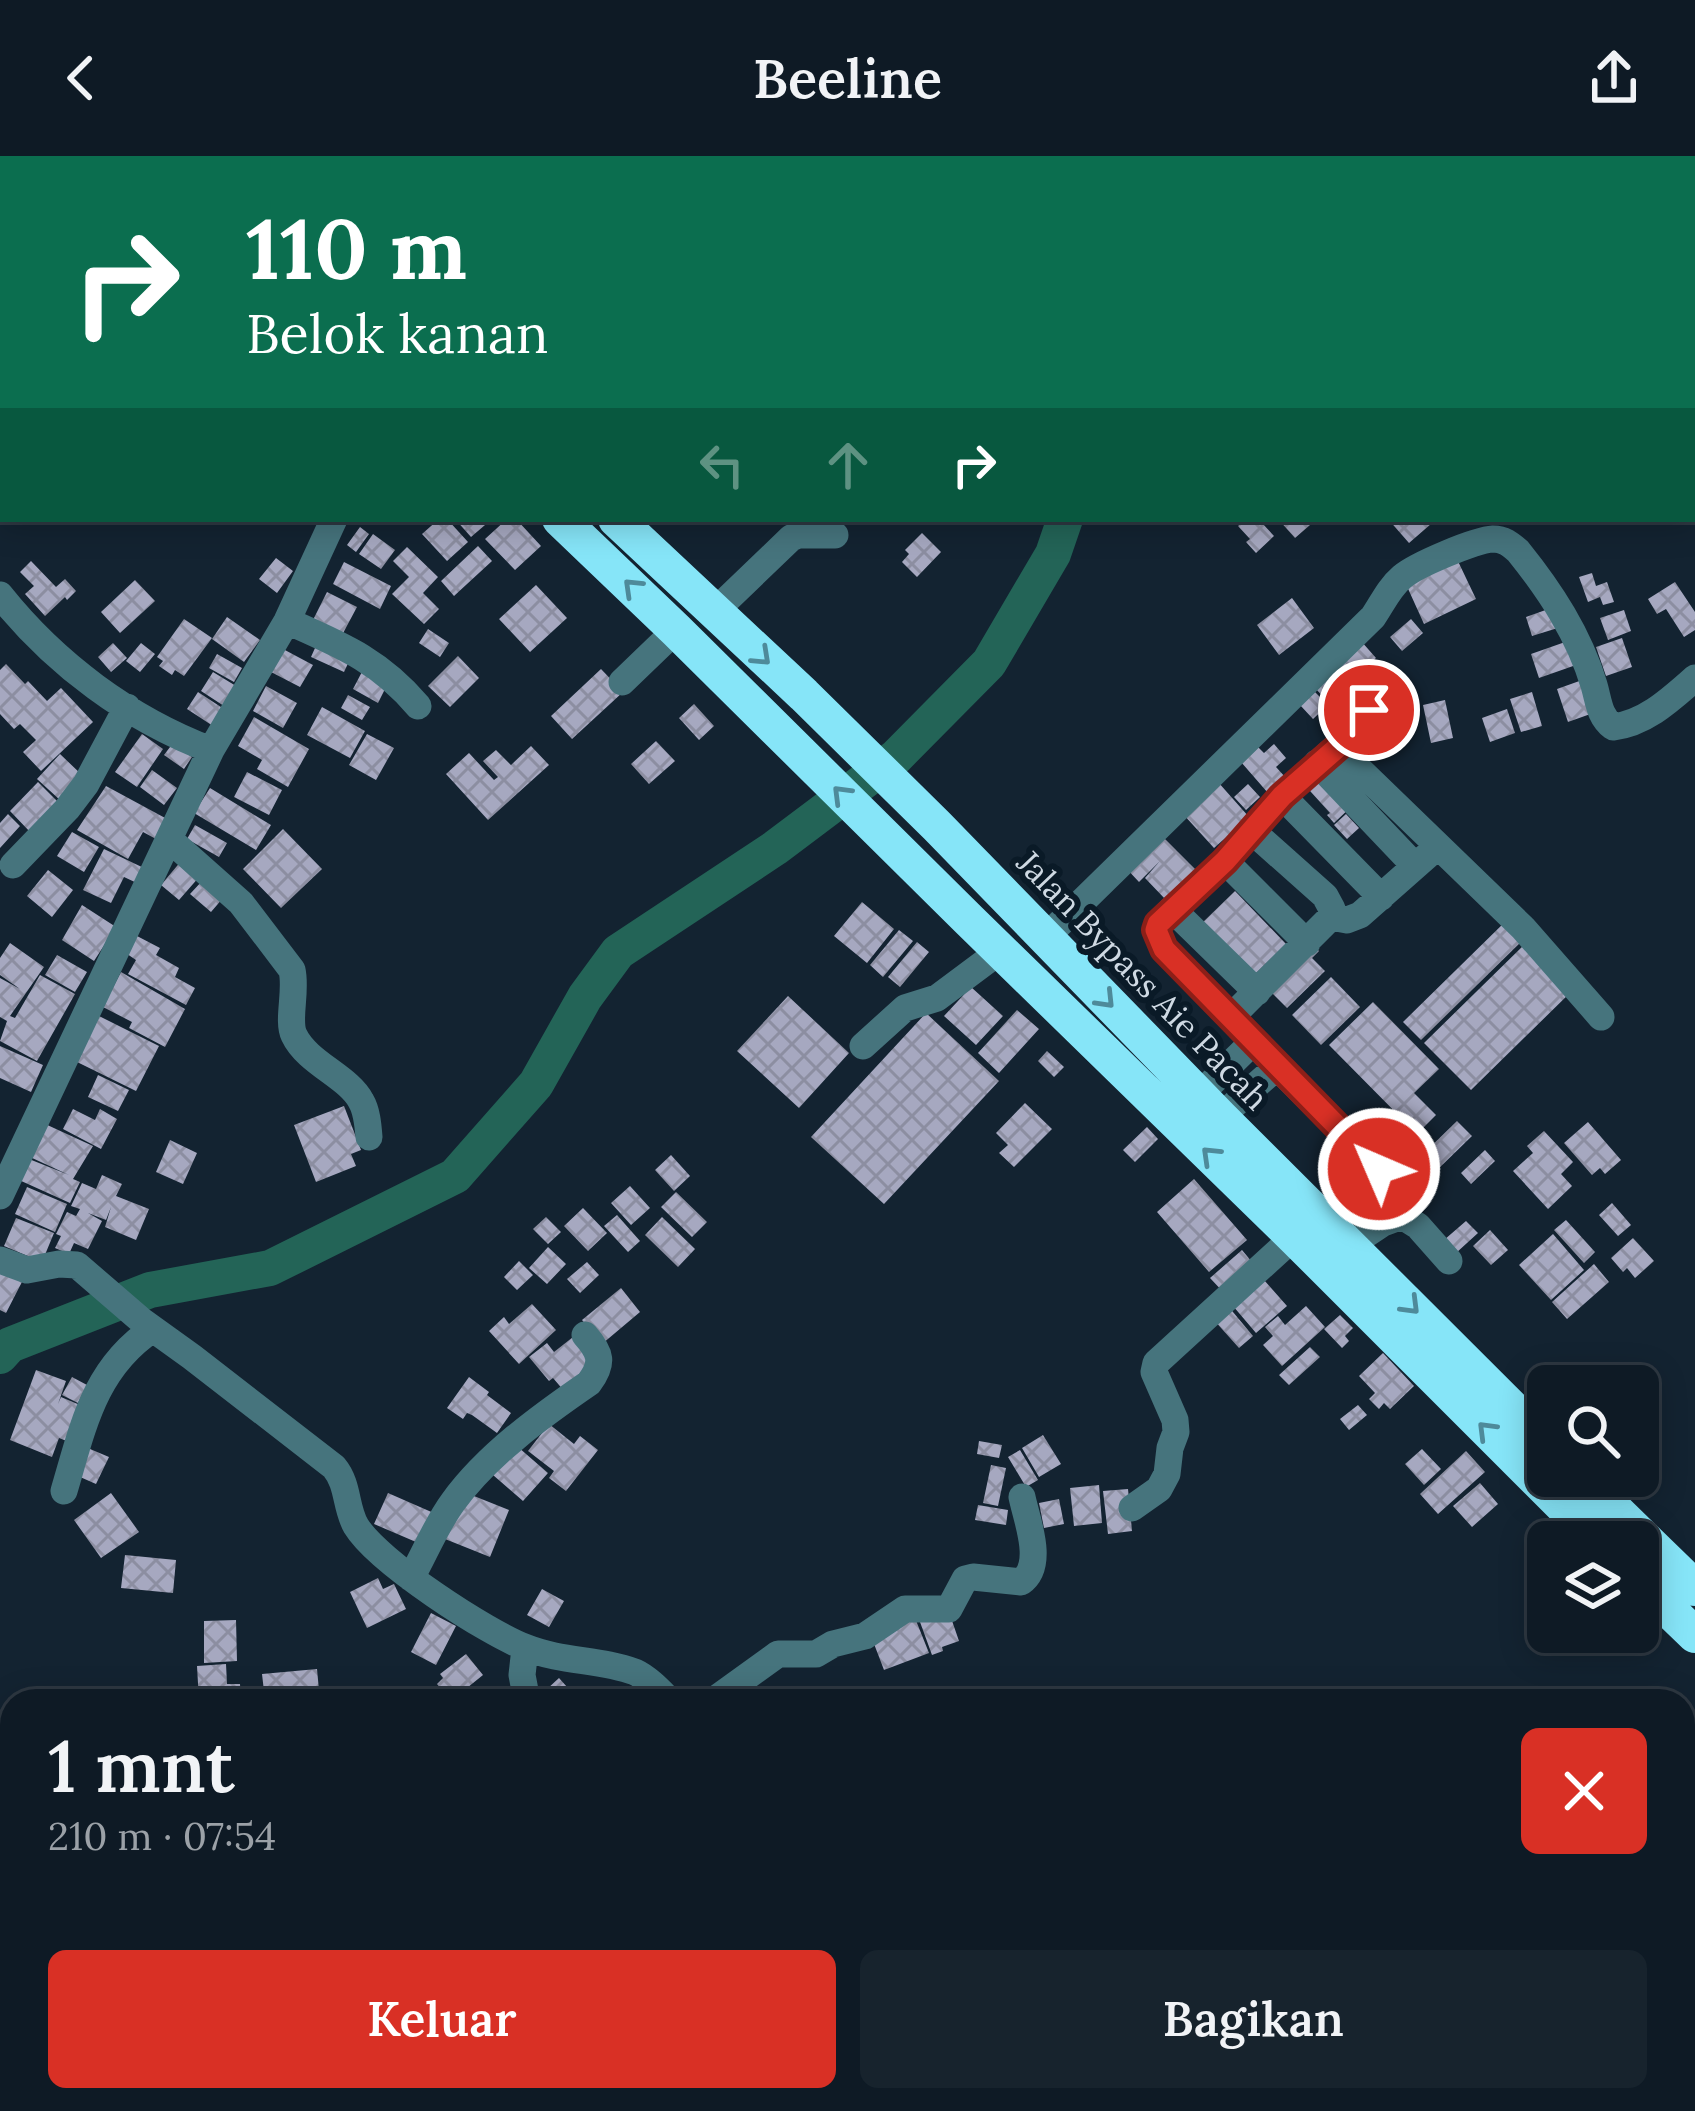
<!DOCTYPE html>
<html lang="id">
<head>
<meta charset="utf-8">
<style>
  :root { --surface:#0e1a25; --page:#17232d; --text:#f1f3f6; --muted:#9ba1a7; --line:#2e3842; --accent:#d93025 }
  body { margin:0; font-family:Lora,serif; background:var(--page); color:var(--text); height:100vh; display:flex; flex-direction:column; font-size:45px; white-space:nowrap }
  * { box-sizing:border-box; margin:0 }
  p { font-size:39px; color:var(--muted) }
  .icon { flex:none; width:66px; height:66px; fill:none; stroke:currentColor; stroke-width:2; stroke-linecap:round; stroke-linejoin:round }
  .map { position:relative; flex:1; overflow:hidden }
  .panel { position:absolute; left:0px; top:1533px; width:1695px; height:423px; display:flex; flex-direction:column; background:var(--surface); border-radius:36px 36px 0 0; box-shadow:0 6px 30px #0003,0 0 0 3px var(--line) }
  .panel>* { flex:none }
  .guide { position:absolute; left:0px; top:0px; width:1695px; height:366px; box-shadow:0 6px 30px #0003,0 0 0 3px var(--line); background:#0b6e4f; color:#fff; overflow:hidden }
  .tools { position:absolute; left:1527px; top:1209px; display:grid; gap:24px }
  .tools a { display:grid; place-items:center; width:132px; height:132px; border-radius:18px; background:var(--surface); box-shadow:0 6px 30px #0003,0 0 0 3px var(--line); font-size:60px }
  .pin { position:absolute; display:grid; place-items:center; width:102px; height:102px; color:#fff; margin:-51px; border:6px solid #fff; border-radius:50%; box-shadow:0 3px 12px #0007 }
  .me { position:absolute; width:132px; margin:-66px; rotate:315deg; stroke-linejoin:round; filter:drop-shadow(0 0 9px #0008) }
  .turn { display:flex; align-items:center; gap:42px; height:252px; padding:0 48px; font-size:54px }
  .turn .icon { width:156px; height:156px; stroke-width:2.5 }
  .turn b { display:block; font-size:84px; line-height:102px }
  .lanes { display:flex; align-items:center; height:114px; padding:0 48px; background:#0003; justify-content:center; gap:60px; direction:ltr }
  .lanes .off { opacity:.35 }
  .round { display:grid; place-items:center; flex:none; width:126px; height:126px; border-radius:18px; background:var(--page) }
  .overview { display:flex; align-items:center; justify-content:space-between; height:204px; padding:0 48px }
  h1 { font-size:72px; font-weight:600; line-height:90px }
  .cta { display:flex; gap:24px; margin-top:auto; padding:24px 48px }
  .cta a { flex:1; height:138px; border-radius:18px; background:var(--accent); color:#fff; font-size:48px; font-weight:600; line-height:138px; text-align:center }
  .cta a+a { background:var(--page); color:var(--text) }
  header { display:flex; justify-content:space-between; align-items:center; height:156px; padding:0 48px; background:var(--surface); font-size:54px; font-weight:600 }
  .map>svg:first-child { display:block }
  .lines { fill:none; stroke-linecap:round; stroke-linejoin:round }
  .river { stroke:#236457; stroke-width:36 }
  .building { fill:url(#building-cross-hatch) }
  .minor { stroke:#46747d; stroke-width:27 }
  .highway { stroke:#86e5f8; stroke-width:36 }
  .oneway { stroke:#4e8a9a }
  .route-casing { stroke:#8d1f18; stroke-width:30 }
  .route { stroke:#d93025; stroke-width:21 }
  .labels { text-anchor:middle; stroke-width:12; stroke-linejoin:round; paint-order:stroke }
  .street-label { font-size:33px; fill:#cfd9e3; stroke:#0a1a27 }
</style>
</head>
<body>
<header><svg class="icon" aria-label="back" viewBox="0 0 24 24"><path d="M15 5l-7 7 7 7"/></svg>Beeline<svg class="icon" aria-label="share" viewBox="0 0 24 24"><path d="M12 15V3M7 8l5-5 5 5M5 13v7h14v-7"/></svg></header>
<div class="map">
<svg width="1695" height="1955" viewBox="0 0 1695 1955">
  <defs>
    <pattern id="building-cross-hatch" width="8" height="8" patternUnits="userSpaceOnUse" patternTransform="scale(3)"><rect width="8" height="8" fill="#a6a8c0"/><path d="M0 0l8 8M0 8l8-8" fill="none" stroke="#8c8ea1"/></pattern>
  </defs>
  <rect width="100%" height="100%" fill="#132331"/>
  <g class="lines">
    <path class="river" d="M1095 0 1099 3
      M0 1200 10 1189 150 1134 270 1112 455 1020 536 928 585 841 618 796 775 692 896 601 989 507 1053 398 1065 363
      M0 1618 12 1631
      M359 1944 374 1955"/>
  </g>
  <path class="building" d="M439 363H447L468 386 447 405 422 378Z
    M455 363H492L471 381Z
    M507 363H516L541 390 515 414 485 383Z
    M1246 363H1267L1262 367 1274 380 1256 397 1246 386 1250 383 1238 370Z
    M1278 363H1317L1295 382Z
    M1388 363H1426L1431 368 1409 387Z
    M360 371 369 378 356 396 347 389Z
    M922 377 941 396 917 421 902 406 909 398 905 394Z
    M373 378 395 394 381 413 359 398Z
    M478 390 492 405 454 440 441 425Z
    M407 391 438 421 423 437 439 453 424 468 392 438 409 421 393 405Z
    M1456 401 1476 443 1424 468 1405 426Z
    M276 402 293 415 277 437 259 423Z
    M31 405 56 431 65 423 76 435 67 444 65 441 45 460 25 438 34 430 20 416Z
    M344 406 391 430 380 453 333 428Z
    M1592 417 1596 430 1607 426 1614 446 1603 449 1600 441 1588 446 1579 421Z
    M135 424 155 445 120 477 101 456Z
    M1675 426 1695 456V474L1684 481 1666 453 1657 458 1648 443Z
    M536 429 567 462 530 496 499 463Z
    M327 436 357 451 341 481 312 466Z
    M1292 442 1314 472 1279 499 1257 469Z
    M1554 451 1561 471 1532 480 1526 461Z
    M1624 454 1631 475 1608 484 1600 462Z
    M227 461 260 484 244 506 212 483Z
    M184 463 212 482 184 520 175 514 172 519 159 510 163 505 157 501Z
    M1411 463 1423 477 1402 495 1390 481Z
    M428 473 449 487 440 501 419 487Z
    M1622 482 1632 511 1606 520 1596 491Z
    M319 483 352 499 344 516 311 501Z
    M1361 485 1376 502 1340 531 1328 517Z
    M1568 485 1576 509 1539 522 1531 498Z
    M113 487 127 502 111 516 98 501Z
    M141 487 155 498 140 516 126 505Z
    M283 493 313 509 300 531 271 516Z
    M217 498 242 512 234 526 209 512Z
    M458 500 479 522 450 551 428 530Z
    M6 508 25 528 28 525 47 545 61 532 93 566 41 615 23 596 36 584 20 568 14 573 0 558V514Z
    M1377 508 1391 524 1378 535 1364 520Z
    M364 512 389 525 378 547 353 533Z
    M601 513 623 536 572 583 551 560Z
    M213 516 236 530 224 550 201 535Z
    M1327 523 1339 536 1328 546 1316 533Z
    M1585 523 1596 556 1568 566 1557 533Z
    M266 530 297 547 283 572 253 555Z
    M198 536 224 553 213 570 187 553Z
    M1315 536 1328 549 1313 563 1300 549Z
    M1532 536 1542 570 1521 576 1510 543Z
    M348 539 370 551 362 564 341 552Z
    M1445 544 1453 582 1431 587 1423 549Z
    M694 548 714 570 699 584 679 562Z
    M322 551 365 575 350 602 307 579Z
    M1507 553 1515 577 1490 586 1482 562Z
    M254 561 309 593 288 631 257 613 262 604 238 590Z
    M142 578 163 593 137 631 115 616Z
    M367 578 394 592 376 624 349 609Z
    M656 585 675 605 649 628 631 608Z
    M173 587 192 601 184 613 164 599Z
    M1274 588 1286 602 1276 611 1286 622 1268 637 1241 606 1258 591 1264 597Z
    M531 590 549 609 488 664 446 618 469 597 494 624 498 621 483 605 496 594 511 609Z
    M60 598 83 620 60 644 37 623Z
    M1317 610 1353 649 1334 667 1327 659 1330 657 1301 625Z
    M152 614 177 632 164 649 140 631Z
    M247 616 282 634 269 659 234 641Z
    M38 626 59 647 30 676 10 655Z
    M1218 626 1249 661 1214 692 1183 658Z
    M1248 628 1260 641 1246 654 1234 641Z
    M106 630 167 663 156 683 143 676 128 703 77 674Z
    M210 632 271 669 256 694 194 657Z
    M8 658 20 670 0 692V667Z
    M1346 658 1359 672 1347 683 1334 669Z
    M195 669 227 687 219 701 187 683Z
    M283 673 322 713 281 752 243 713Z
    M72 676 99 691 84 716 57 700Z
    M1160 678 1197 715 1166 744 1145 722 1160 705 1139 726 1125 711Z
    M104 693 146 713 139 728 124 721 111 747 83 734Z
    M182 704 200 720 179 744 161 729Z
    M48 714 73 734 52 761 27 740Z
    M203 724 223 742 211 756 190 738Z
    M1235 735 1286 788 1251 822 1200 769Z
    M862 746 894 773 867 807 834 780Z
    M82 749 116 771 94 805 62 784Z
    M1508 763 1526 781 1421 884 1403 866Z
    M899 774 913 785 883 821 870 809Z
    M137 780 160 792 156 799 179 812 175 821 195 832 186 849 128 818 136 804 127 798Z
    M917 786 929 796 900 831 888 821Z
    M1527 786 1574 833 1471 934 1424 887Z
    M10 787 44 811 10 860 15 862 40 819 75 838 37 905 0 885 7 865 0 861V822L20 833 0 819V802Z
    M1311 787 1319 795 1312 802 1325 815 1287 852 1266 831Z
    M57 799 87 816 75 836 45 819Z
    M121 816 185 853 165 891 129 872 132 866 103 851Z
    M1331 821 1360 851 1321 889 1292 859Z
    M971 831 1003 860 976 889 944 860Z
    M788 840 849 897 799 952 737 895Z
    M1373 846 1439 913 1414 937 1436 959 1417 978 1329 889Z
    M1017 854 1039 873 999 917 978 897Z
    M926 857 999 925 884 1048 811 981Z
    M99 860 159 890 136 935 75 905Z
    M0 890 43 909 31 936 0 922Z
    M1047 895 1064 911 1054 921 1038 905Z
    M98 919 129 934 118 955 88 941Z
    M1025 947 1052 973 1014 1011 999 997 1008 989 996 977Z
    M344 950 361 994 351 998 356 1010 316 1026 294 969Z
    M73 953 95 964 100 953 117 963 101 993 63 973Z
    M1457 965 1472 980 1433 1018 1418 1003Z
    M1588 966 1621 1004 1605 1018 1600 1012 1592 1019 1564 987Z
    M43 967 93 990 73 1023 80 1026 70 1047 19 1024 29 1003 69 1019 30 1001Z
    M1147 971 1158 983 1135 1006 1123 994Z
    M1544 975 1573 1006 1561 1018 1572 1030 1548 1053 1513 1015 1533 997 1527 990Z
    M170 984 197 997 183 1028 156 1016Z
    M1485 994 1495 1005 1471 1028 1461 1017Z
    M671 999 690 1020 674 1035 655 1014Z
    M102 1019 122 1028 116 1040 149 1053 136 1084 105 1071 111 1051 106 1064 88 1057 102 1065 88 1093 74 1087 69 1098 55 1092 61 1080 56 1078 67 1056 76 1060 80 1053 71 1050 82 1027 96 1033Z
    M1194 1023 1247 1084 1209 1116 1157 1056Z
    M630 1030 650 1052 631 1069 611 1047Z
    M27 1031 67 1048 55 1076 15 1058Z
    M676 1036 707 1066 692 1081 661 1051Z
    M1612 1047 1631 1069 1618 1080 1599 1059Z
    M583 1052 607 1077 588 1095 564 1070Z
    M617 1059 640 1085 628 1096 604 1070Z
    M546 1061 561 1076 548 1088 533 1073Z
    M662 1061 695 1093 678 1111 645 1079Z
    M16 1062 54 1077 42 1106 4 1090Z
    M1566 1064 1595 1096 1584 1107 1554 1074Z
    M1466 1065 1478 1077 1456 1097 1444 1084Z
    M1490 1074 1508 1094 1491 1109 1473 1090Z
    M1553 1078 1584 1114 1551 1144 1519 1109Z
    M1633 1082 1654 1105 1635 1122 1627 1112 1623 1116 1611 1102Z
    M548 1091 566 1108 547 1128 529 1112Z
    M1242 1094 1257 1112 1226 1139 1210 1122Z
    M519 1105 533 1119 517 1134 504 1121Z
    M587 1106 599 1119 580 1137 567 1123Z
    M1594 1108 1609 1126 1567 1163 1552 1146Z
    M0 1112 23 1124 6 1157 0 1154Z
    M1264 1124 1287 1150 1256 1177 1233 1150Z
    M621 1132 640 1156 602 1188 582 1164Z
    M532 1148 556 1174 519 1208 489 1175 504 1161 509 1168Z
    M1228 1150 1253 1180 1239 1192 1213 1163Z
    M1306 1150 1325 1171 1282 1210 1263 1189 1273 1180 1265 1171 1278 1160 1285 1169Z
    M1340 1159 1353 1172 1345 1180 1349 1185 1342 1192 1324 1173Z
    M573 1181 592 1204 564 1235 553 1222 549 1225 529 1201 547 1187 554 1196Z
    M1310 1191 1320 1201 1289 1229 1279 1219Z
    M1383 1197 1414 1230 1390 1253 1384 1247 1379 1253 1369 1243 1375 1237 1359 1220Z
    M36 1214 66 1225 58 1248 61 1241 80 1249 72 1287 59 1282 52 1301 10 1284Z
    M72 1221 87 1229 78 1247 62 1239Z
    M469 1221 489 1236 487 1239 511 1257 497 1277 472 1259 467 1257 463 1263 447 1252Z
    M1358 1249 1367 1259 1349 1274 1340 1263Z
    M549 1268 574 1288 580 1280 598 1294 566 1335 549 1322 554 1315 528 1295Z
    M1043 1279 1061 1308 1039 1321 1022 1292Z
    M979 1285 1002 1289 999 1302 977 1298Z
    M83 1290 109 1301 96 1328 71 1317Z
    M518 1291 548 1317 523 1345 493 1319Z
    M1422 1293 1441 1313 1424 1329 1405 1308Z
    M1020 1294 1038 1324 1026 1331 1008 1301Z
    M1466 1295 1485 1316 1438 1358 1420 1338Z
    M991 1309 1006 1312 998 1350 983 1347Z
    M1480 1327 1498 1348 1472 1371 1453 1350Z
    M1099 1329 1102 1367 1074 1370 1070 1332Z
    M1128 1333 1132 1375 1108 1378 1103 1335Z
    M464 1336 509 1354 490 1401 445 1383Z
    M111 1337 139 1376 101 1402 74 1364Z
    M388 1337 436 1358 423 1389 374 1368Z
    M1059 1343 1064 1368 1044 1372 1039 1347Z
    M978 1349 1008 1354 1006 1369 975 1364Z
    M125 1399 176 1404 173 1437 121 1432Z
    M378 1422 383 1433 394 1428 406 1453 367 1472 350 1436Z
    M542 1433 564 1445 549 1471 527 1459Z
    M949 1456 959 1485 942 1491 943 1495 932 1499 920 1466Z
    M431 1457 456 1470 436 1509 411 1496Z
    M915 1462 929 1497 884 1514 871 1480Z
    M236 1464 237 1505 204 1507V1465Z
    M466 1498 483 1519 457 1540 453 1534 446 1539 437 1528 443 1522 440 1518Z
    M226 1508 227 1528H240L241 1545H199L197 1510Z
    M317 1513 320 1545 265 1544 262 1518Z
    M559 1522 576 1541 572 1545H534Z
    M640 1523 660 1545H615Z
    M1683 1599 1695 1611V1640L1683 1652Z
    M12 1697V1743L10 1744 2 1699Z
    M1695 1896V1931L1683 1942V1907Z
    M14 1944H69L68 1955H13Z
    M71 1944H101L100 1955H70Z
    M171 1944H243L245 1954 173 1955Z
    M644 1944H718L704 1955H654Z
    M757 1944H794L799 1950 793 1955H745Z
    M809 1944H826L835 1955H803L800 1952Z
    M828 1944H861L871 1955H838Z
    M1043 1944H1074L1080 1955H1049Z
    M1188 1944H1219L1210 1955H1197Z
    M1253 1944H1273L1278 1948 1271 1955H1242Z
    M1406 1944H1427L1437 1955H1398L1396 1953Z
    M1569 1944H1577L1582 1949 1591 1944 1601 1955H1557Z"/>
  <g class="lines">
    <path class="minor" d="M651 0 654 3
      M1284 0 1286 3
      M512 3 513 0
      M0 439C55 508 129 563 211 594
      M714 456 791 382 798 379H835
      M287 465C341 489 379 504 418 550
      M622 526 676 474
      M1336 591 1345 584 1383 537
      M1317 607 1415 710
      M1282 640 1381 741
      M169 683 241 747 292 814C297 835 287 864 294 879 307 907 349 921 361 945 367 955 368 969 369 981
      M1225 705 1307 787
      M13 709 67 653 86 628 127 551
      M1172 753 1257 836
      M1331 761 1347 764 1360 759 1428 699
      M1046 781 1373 461C1382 448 1389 432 1402 421 1416 409 1475 384 1493 383 1504 383 1510 388 1518 395 1551 436 1579 479 1594 529 1599 546 1599 560 1613 571 1646 567 1671 543 1695 522
      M1230 862 1331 761 1332 753 1325 740 1252 675
      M863 890 905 852 937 842 1000 795
      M1277 911 1380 1014
      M1199 939 1253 886
      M1220 961 1277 911 1164 793 1156 774 1158 768 1172 753 1225 705 1282 640 1336 591 1523 772 1601 861
      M0 1040 211 594 287 465 334 363
      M1350 1089 1383 1067 1402 1060 1418 1070 1449 1105
      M0 1104 27 1114 59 1108 77 1109 142 1165 192 1201 334 1311C349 1329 345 1351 356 1370 378 1406 487 1477 527 1492 562 1506 601 1503 635 1516 648 1522 660 1535 670 1545
      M64 1335C83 1271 94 1212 153 1173
      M1132 1352 1159 1333 1167 1318 1170 1292 1176 1276 1175 1264 1154 1216 1156 1207 1294 1081
      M411 1422C425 1397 436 1369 453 1346 487 1299 541 1260 589 1227 604 1207 601 1197 585 1179
      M525 1492 522 1519 527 1545
      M713 1545 778 1498H816L833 1488 865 1480 905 1453H949L965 1423 973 1421 1021 1426C1045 1409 1027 1365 1022 1341
      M1683 1778 1695 1764
      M0 1805 6 1844 4 1955
      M623 1944 627 1955
      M1614 1944 1625 1955
      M721 1955 733 1944
      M887 1955 899 1944
      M1530 1955 1541 1944"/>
    <path class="highway" d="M153 0 157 3
      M206 0 210 3
      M560 363 676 474 969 764 1294 1081 1599 1386
      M616 363 804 539 937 670 1220 961 1548 1288
      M1580 1320 1695 1432
      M1638 1424 1695 1479"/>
  </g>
  <defs><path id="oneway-chevron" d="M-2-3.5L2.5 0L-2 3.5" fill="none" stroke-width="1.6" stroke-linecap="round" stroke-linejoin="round" transform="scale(3)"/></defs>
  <g class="oneway">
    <use href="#oneway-chevron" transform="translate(632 431) rotate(-136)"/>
    <use href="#oneway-chevron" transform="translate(762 501) rotate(43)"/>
    <use href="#oneway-chevron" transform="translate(841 638) rotate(-135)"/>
    <use href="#oneway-chevron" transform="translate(1106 844) rotate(46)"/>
    <use href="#oneway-chevron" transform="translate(1210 999) rotate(-136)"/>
    <use href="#oneway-chevron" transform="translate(1411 1150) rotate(45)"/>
    <use href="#oneway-chevron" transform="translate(1486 1274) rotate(-135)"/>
  </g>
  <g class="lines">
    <g class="route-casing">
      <path id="route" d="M1369 554 1346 584 1282 640 1225 705 1158 768 1156 774 1164 793 1379 1013"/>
    </g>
    <use href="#route" class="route"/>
  </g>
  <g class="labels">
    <g class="street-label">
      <text transform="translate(1143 824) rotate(46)" y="12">Jalan Bypass Aie Pacah</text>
    </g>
  </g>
</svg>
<div class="tools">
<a><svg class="icon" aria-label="search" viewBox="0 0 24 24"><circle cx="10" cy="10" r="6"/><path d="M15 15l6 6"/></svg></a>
<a><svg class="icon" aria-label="layers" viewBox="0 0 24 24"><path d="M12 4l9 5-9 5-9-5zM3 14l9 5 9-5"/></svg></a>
</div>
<div class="pin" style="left:1369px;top:554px;background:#d93025"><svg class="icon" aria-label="arrive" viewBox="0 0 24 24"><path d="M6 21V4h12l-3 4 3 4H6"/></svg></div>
<svg class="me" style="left:1379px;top:1013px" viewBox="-20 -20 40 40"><circle r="17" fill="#d93025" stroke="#fff" stroke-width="3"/><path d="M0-11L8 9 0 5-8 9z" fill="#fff"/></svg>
<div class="guide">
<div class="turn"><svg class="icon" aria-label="right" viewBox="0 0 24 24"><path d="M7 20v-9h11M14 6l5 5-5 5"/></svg><div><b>110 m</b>Belok kanan</div></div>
<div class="lanes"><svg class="icon off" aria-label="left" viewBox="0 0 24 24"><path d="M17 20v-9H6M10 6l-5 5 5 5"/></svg><svg class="icon off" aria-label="ahead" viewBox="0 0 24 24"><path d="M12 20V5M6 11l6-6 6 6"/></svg><svg class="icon" aria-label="right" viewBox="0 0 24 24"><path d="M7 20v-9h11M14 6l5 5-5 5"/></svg></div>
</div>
<section class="panel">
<div class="overview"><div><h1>1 mnt</h1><p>210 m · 07:54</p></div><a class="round" style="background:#d93025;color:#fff"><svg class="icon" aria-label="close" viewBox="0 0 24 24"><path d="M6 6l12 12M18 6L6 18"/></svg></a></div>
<div class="cta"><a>Keluar</a><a>Bagikan</a></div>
</section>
</div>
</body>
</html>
